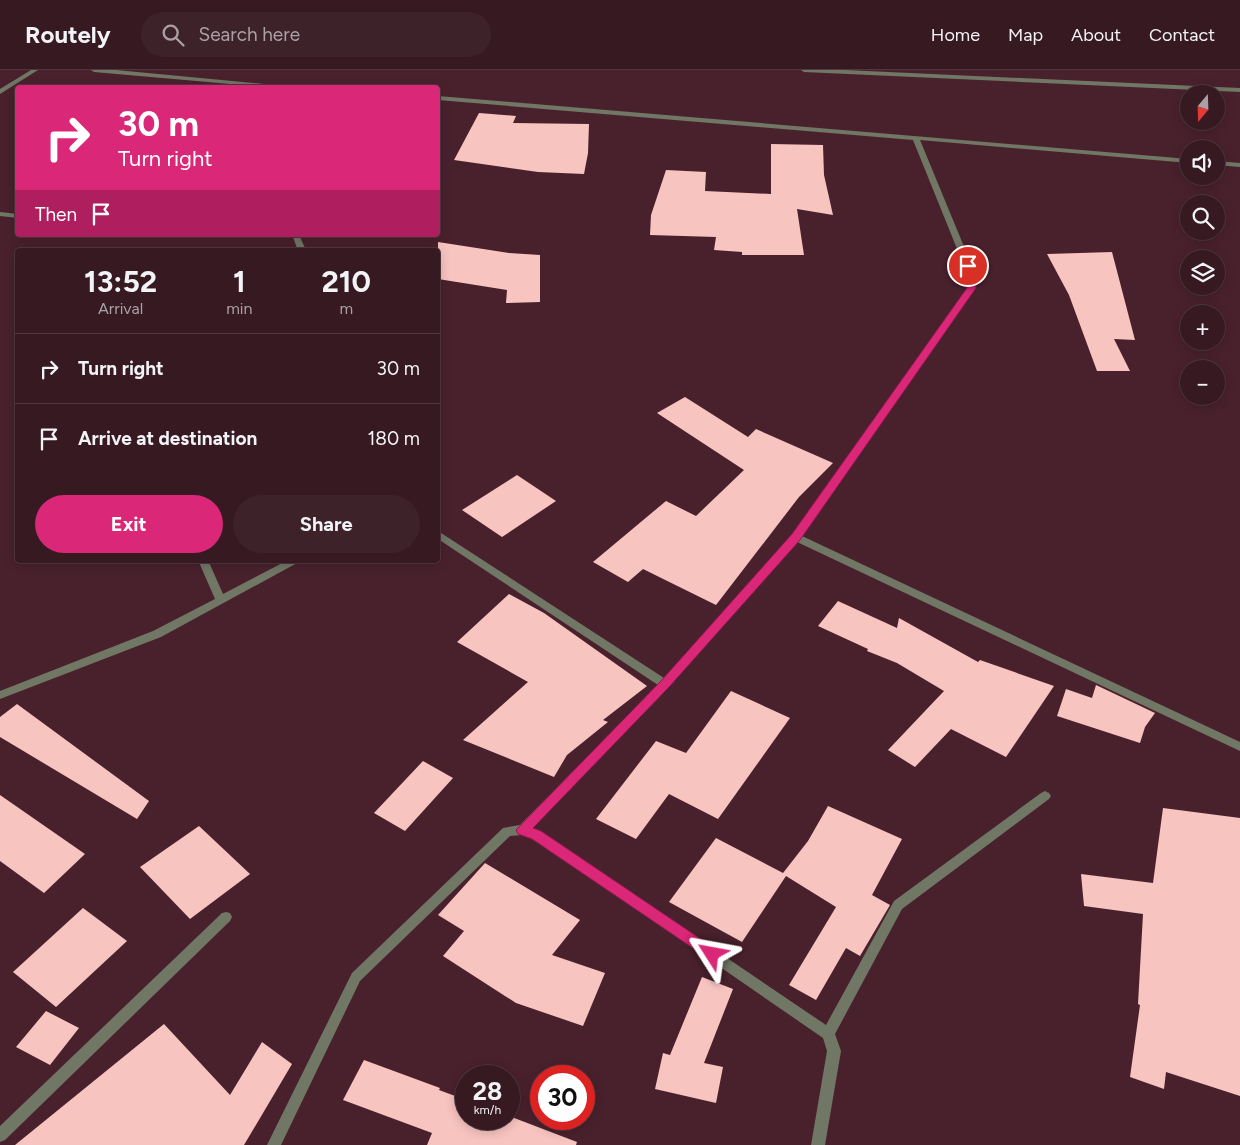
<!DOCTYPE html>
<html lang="en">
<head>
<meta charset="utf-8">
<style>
  :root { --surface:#371922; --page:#3e222a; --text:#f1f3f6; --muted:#aaa0a5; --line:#513840; --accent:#db2777 }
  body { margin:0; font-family:Figtree,sans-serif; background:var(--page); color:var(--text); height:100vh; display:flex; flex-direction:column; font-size:19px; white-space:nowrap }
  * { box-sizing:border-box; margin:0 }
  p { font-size:16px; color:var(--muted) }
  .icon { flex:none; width:28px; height:28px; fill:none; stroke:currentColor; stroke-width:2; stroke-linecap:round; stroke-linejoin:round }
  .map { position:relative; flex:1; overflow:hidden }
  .drawer { position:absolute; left:15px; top:178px; width:425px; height:315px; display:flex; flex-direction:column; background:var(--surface); border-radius:5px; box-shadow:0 2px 12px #0003,0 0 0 1px var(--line) }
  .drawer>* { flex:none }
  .guide { position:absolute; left:15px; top:15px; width:425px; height:152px; border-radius:5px; box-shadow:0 2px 12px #0003,0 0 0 1px var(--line); background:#db2777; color:#fff; overflow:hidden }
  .needle { width:32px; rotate:199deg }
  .buttons { position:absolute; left:1180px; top:15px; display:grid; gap:10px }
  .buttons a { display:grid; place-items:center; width:45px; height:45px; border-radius:50%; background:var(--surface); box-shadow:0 2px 12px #0003,0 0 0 1px var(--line); font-size:25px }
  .speed { position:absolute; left:455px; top:995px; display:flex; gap:10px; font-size:25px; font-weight:700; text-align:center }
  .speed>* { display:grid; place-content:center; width:65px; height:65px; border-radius:50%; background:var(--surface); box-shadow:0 2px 12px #0003,0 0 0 1px var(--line); line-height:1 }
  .speed small { font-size:12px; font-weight:400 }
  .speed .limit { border:8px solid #d22; background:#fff; color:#111 }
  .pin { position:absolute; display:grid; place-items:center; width:42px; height:42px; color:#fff; margin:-21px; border:2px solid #fff; border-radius:50%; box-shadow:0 1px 5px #0007 }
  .me { position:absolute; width:55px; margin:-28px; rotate:304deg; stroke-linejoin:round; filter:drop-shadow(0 0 4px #0008) }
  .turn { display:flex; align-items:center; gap:18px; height:105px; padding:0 20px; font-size:22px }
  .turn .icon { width:65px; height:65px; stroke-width:2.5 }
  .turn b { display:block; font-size:35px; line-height:42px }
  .then { display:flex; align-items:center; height:48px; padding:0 20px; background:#0003; gap:10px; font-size:19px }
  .eta { display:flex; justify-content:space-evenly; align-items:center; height:85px; text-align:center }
  .eta b { font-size:30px; font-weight:700; line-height:35px }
  .primary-button { display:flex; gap:10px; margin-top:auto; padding:10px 20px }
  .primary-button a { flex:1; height:58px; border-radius:30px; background:var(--accent); color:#fff; font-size:20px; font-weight:700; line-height:58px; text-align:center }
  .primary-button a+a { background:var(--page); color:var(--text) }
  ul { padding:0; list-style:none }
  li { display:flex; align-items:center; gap:15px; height:70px; padding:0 20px; border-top:1px solid var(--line) }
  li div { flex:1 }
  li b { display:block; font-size:19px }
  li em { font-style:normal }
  header { display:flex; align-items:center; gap:30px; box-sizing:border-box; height:70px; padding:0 25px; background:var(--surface); border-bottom:1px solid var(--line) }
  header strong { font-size:24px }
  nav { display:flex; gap:28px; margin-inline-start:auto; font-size:18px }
  .search { width:350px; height:45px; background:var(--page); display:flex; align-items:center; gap:12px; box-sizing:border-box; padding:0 18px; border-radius:28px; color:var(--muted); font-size:19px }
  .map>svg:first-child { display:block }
  .building { fill:#f8c4c0 }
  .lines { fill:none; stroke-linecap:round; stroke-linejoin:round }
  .minor { fill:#717765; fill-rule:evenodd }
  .route { fill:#db2777; stroke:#8e194d }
</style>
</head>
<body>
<header>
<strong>Routely</strong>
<div class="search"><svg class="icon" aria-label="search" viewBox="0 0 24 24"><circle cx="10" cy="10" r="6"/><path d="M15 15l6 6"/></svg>Search here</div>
<nav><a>Home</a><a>Map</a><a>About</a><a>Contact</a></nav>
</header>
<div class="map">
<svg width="1240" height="1075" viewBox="0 0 1240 1075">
  <rect width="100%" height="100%" fill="#49212d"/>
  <path class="building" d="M479 43 516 46 513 53 589 54 588 83 584 104 538 102 454 90Z
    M771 74 823 75 824 105 833 145 797 139 804 185H742V182L714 180 716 167 650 165 651 145 666 100 706 102 705 121 771 124Z
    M438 172 509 183 540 185V232L506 233 507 220 438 209Z
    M1112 182 1135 270 1114 269 1130 301H1097L1069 225 1047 184Z
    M685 327 748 367 756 359 833 393 799 427 716 535 643 499 628 512 593 492 666 431 696 446 744 400 657 343Z
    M517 405 556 431 502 467 462 440Z
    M509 524 544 543 647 616 603 650 608 652 567 685 554 707 463 670 528 612 457 572Z
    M838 531 897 558 899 548 978 592 980 590 1054 616 1006 687 951 659 915 697 888 680 944 621 897 593 867 581 868 579 818 556Z
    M1096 615 1155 643 1145 657 1140 673 1057 646 1066 619 1092 628Z
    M731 621 790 648 718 749 669 724 636 769 596 749 656 671 686 683Z
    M17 634 149 731 137 749 0 667V647Z
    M423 691 453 708 405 761 374 743Z
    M0 725 85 784 44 823 0 791Z
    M828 736 902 769 872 825 890 835 860 886 846 878 816 930 789 915 836 837 786 806 742 872 669 832 716 768 783 803 808 771Z
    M1163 738 1240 748V1026L1166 1002 1164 1019 1130 1007 1140 935 1138 934 1143 844 1084 836 1081 804 1153 813Z
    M199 756 250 804 190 849 140 797Z
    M485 793 580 850 552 885 605 903 583 956 516 933 443 886 464 861 438 845Z
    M83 838 127 871 56 937 13 902Z
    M702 907 733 919 704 993 723 997 716 1033 655 1019 663 983 670 985Z
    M46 941 79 958 50 995 16 977Z
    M164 954 230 1025 262 972 292 994 244 1075H15Z
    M364 990 440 1018 439 1020 466 1030V1049H509V1046L577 1072 576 1075H427L432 1063 343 1030Z"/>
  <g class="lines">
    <path class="minor" d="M31 0H38L0 24V19Z
      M91 0H116L308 18H277L94 2Z
      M801 0H845L1240 18V22L804 2Z
      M438 26 1189 89V93L920 70 972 196 975 218 802 466 1240 672V681L797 472 669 617 532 758 541 762 826 955 894 831 1041 723 1045 721 1049 723 1051 726 1049 729 902 839 835 964 841 981 825 1075H811L827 981 823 968 533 768 523 765 510 766 360 911 281 1075H267L352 903 503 758 520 755 658 615 438 469V462L441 463 664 608 793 465 967 218 964 196 913 70 438 30Z
      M1216 91 1240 93V97L1216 95Z
      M0 142 18 144V148L0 146Z
      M289 165H299L305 178 304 180H296L297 178 293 167Z
      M198 490H208L223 524 288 490H301L299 492 161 567 0 629V621L153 561 215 529Z
      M226 842 230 843 232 847 230 851 5 1070 0 1072V1056L222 843Z"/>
  </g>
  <path class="route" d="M965 194 972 196 976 218 800 470 669 617 533 758 541 761 717 880 719 884 717 889 712 891 532 769 518 764 516 760 661 611 792 464 967 218Z"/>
</svg>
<div class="buttons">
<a><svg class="needle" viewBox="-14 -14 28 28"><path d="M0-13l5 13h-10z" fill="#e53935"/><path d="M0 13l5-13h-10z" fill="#aaa0a5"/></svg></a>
<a><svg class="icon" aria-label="sound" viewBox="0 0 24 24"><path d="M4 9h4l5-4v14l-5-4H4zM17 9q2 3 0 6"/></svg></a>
<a><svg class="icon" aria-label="search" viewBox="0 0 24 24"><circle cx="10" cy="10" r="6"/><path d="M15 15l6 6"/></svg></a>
<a><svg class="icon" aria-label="layers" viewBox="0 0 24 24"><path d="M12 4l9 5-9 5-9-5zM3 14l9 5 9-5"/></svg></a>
<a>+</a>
<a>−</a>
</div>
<div class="speed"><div>28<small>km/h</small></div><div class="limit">30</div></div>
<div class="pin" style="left:968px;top:196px;background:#d93025"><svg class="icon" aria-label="arrive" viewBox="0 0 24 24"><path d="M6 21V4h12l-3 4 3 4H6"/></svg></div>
<svg class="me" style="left:712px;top:884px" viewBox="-20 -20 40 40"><path d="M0-17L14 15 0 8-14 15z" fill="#db2777" stroke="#fff" stroke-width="4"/></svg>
<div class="guide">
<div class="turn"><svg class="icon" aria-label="right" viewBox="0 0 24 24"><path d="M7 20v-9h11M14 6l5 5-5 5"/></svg><div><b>30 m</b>Turn right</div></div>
<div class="then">Then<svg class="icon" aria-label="arrive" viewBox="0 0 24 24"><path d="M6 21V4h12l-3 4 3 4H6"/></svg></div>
</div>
<section class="drawer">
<div class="eta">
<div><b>13:52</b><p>Arrival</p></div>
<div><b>1</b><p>min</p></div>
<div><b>210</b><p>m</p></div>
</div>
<ul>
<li><svg class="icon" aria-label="right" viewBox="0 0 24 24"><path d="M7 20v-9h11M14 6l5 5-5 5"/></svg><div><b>Turn right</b></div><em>30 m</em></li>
<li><svg class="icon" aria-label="arrive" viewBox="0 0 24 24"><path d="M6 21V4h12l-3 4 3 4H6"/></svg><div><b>Arrive at destination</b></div><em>180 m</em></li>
</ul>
<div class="primary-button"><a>Exit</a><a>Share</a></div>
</section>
</div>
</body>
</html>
